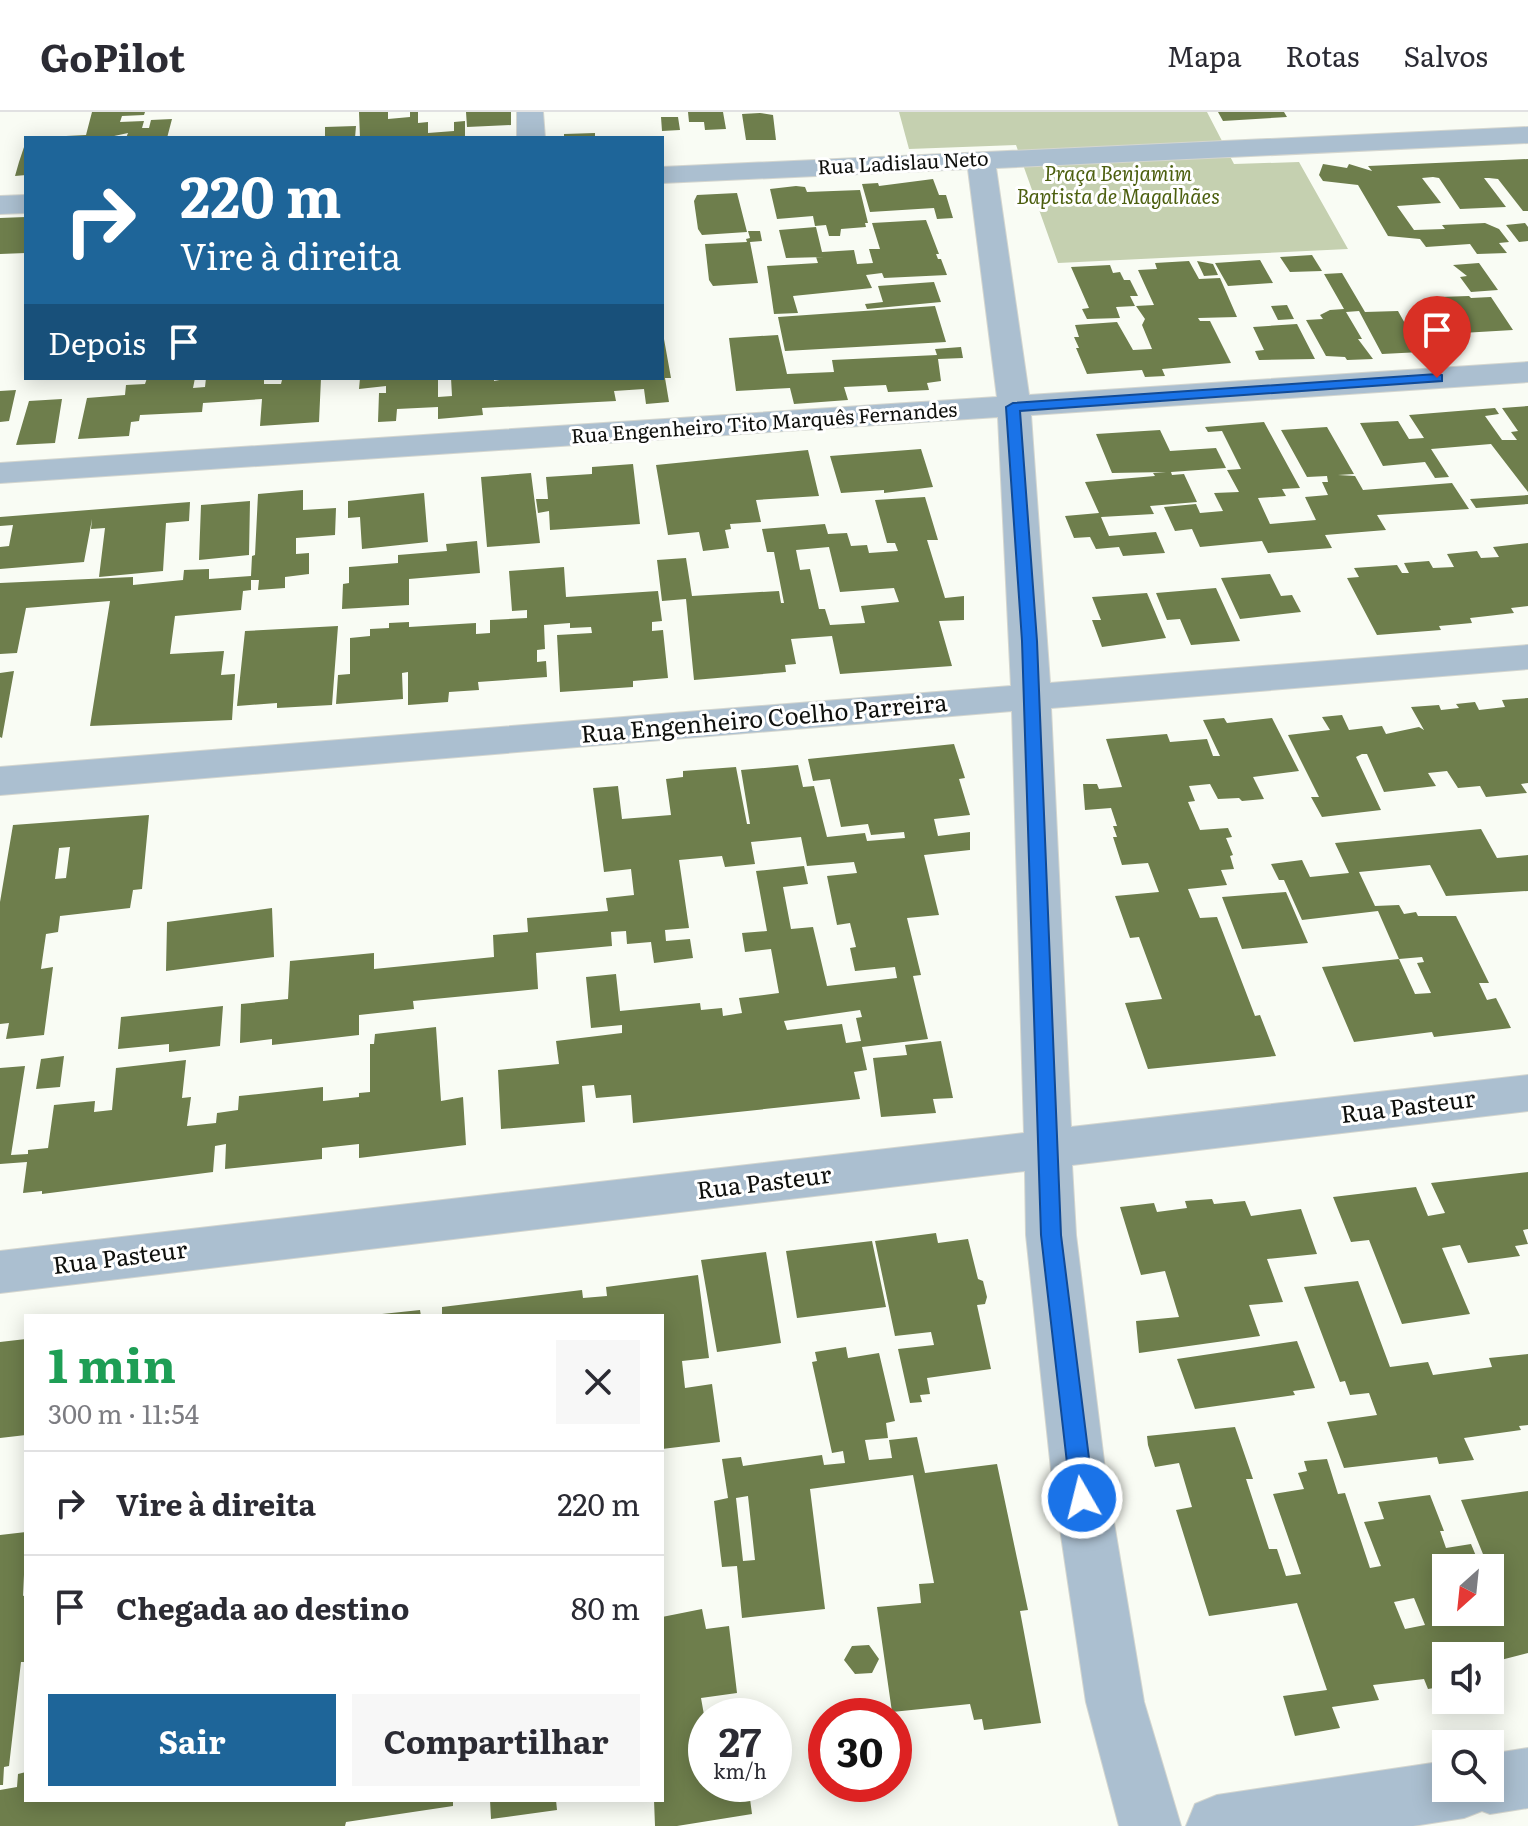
<!DOCTYPE html>
<html lang="pt">
<head>
<meta charset="utf-8">
<style>
  :root { --surface:#fff; --page:#f7f7f7; --text:#2b2b33; --muted:#7c7c81; --line:#e1e1e2; --accent:#1e6599 }
  body { margin:0; font-family:Literata,serif; background:var(--page); color:var(--text); height:100vh; display:flex; flex-direction:column; font-size:30px; white-space:nowrap }
  * { box-sizing:border-box; margin:0 }
  p { font-size:26px; color:var(--muted) }
  .icon { flex:none; width:44px; height:44px; fill:none; stroke:currentColor; stroke-width:2; stroke-linecap:round; stroke-linejoin:round }
  .map { position:relative; flex:1; overflow:hidden }
  .drawer { position:absolute; left:24px; top:1202px; width:640px; height:488px; display:flex; flex-direction:column; background:var(--surface); border-radius:0px; box-shadow:0 4px 20px #0003 }
  .drawer>* { flex:none }
  .top-card { position:absolute; left:24px; top:24px; width:640px; height:244px; border-radius:0px; box-shadow:0 4px 20px #0003; background:#1e6599; color:#fff; overflow:hidden }
  .needle { width:52px; rotate:207deg }
  .controls { position:absolute; left:1432px; top:1442px; display:grid; gap:16px }
  .controls a { display:grid; place-items:center; width:72px; height:72px; border-radius:0px; background:var(--surface); box-shadow:0 4px 20px #0003; font-size:40px }
  .speed { position:absolute; left:688px; top:1586px; display:flex; gap:16px; font-size:40px; font-weight:700; text-align:center }
  .speed>* { display:grid; place-content:center; width:104px; height:104px; border-radius:50%; background:var(--surface); box-shadow:0 4px 20px #0003; line-height:1 }
  .speed small { font-size:20px; font-weight:400 }
  .speed .limit { border:12px solid #d22; background:#fff; color:#111 }
  .pin { position:absolute; display:grid; place-items:center; width:68px; height:68px; color:#fff; margin:-82px -34px; border-radius:50% 50% 50% 0; rotate:-45deg; box-shadow:0 0 8px #0007 }
  .pin .icon { rotate:45deg }
  .me { position:absolute; width:88px; margin:-44px; rotate:352deg; stroke-linejoin:round; filter:drop-shadow(0 0 6px #0008) }
  .turn { display:flex; align-items:center; gap:28px; height:168px; padding:0 24px; font-size:36px }
  .turn .icon { width:104px; height:104px; stroke-width:2.5 }
  .turn b { display:block; font-size:56px; line-height:68px }
  .then { display:flex; align-items:center; height:76px; padding:0 24px; background:#0003; gap:16px; font-size:30px }
  .round { display:grid; place-items:center; flex:none; width:84px; height:84px; border-radius:0px; background:var(--page) }
  .headline { display:flex; align-items:center; justify-content:space-between; height:136px; padding:0 24px }
  h1 { font-size:48px; font-weight:700; line-height:60px; color:#1e9e55 }
  .button { display:flex; gap:16px; margin-top:auto; padding:16px 24px }
  .button a { flex:1; height:92px; border-radius:0px; background:var(--accent); color:#fff; font-size:32px; font-weight:700; line-height:92px; text-align:center }
  .button a+a { background:var(--page); color:var(--text) }
  ul { padding:0; list-style:none }
  li { display:flex; align-items:center; gap:24px; height:104px; padding:0 24px; border-top:2px solid var(--line) }
  li div { flex:1 }
  li b { display:block; font-size:30px }
  li em { font-style:normal }
  header { display:flex; align-items:center; gap:48px; box-sizing:border-box; height:112px; padding:0 40px; background:var(--surface); border-bottom:2px solid var(--line) }
  header strong { font-size:38px }
  nav { display:flex; gap:44px; margin-inline-start:auto; font-size:28px }
  .map>svg:first-child { display:block }
  .green { fill:#c5d0b0 }
  .building { fill:#6e7e4c; fill-rule:evenodd }
  .lines { fill:none; stroke-linecap:round; stroke-linejoin:round }
  .minor-casing { stroke:#d4d6cf; stroke-width:2 }
  .minor { fill:#abbfd0; fill-rule:evenodd }
  .route { fill:#1a73e8; stroke:#114b97; stroke-width:2 }
  .labels { text-anchor:middle; stroke-width:6; stroke-linejoin:round; paint-order:stroke }
  .far-street-label { font-size:20px; fill:#0f100d; stroke:#fff }
  .far-park-label { font-size:20px; font-style:italic; fill:#4c5f0f; stroke:#fff }
  .street-label { font-size:24px; fill:#0f100d; stroke:#fff }
</style>
</head>
<body>
<header>
<strong>GoPilot</strong>
<nav><a>Mapa</a><a>Rotas</a><a>Salvos</a></nav>
</header>
<div class="map">
<svg width="1528" height="1714" viewBox="0 0 1528 1714">
  <rect width="100%" height="100%" fill="#f9fcf4"/>
  <path class="green" d="M899 0H1207L1234 52 1299 50 1348 137 1058 151 1016 33 909 37Z"/>
  <path class="building" d="M92 0H145L144 3 122 4 120 10 144 9 142 16H149L151 8 172 7 167 26H126L128 21 105 26H66V24L86 23Z
    M359 0H388V7L410 5V0H418V11L428 10V21L454 19V10L465 9V26H360Z
    M466 0H511V13L467 15Z
    M688 0H723L726 17 705 18 704 10H689Z
    M1218 0H1284L1287 5 1223 9Z
    M760 1 773 3 776 28H746L742 2Z
    M661 5H678L680 18 662 19Z
    M356 14 355 26H325V15Z
    M595 21V26H564V22Z
    M25 32 26 63 15 64 19 50Z
    M1528 47V99H1523L1498 67 1489 66H1484L1506 95 1460 97 1439 66 1433 65 1422 66 1441 91 1397 94 1414 118 1445 117 1442 113 1485 111 1499 117 1509 130 1499 131 1507 141 1477 142 1470 132 1426 135 1420 127 1388 124 1358 73 1323 69 1319 63 1323 52 1347 56 1349 52 1372 59 1368 54Z
    M933 67 939 83H946L953 106 937 107 934 96 870 100 862 72 878 71 879 74Z
    M796 74 805 75 807 80 860 78 868 111H865L866 115 841 117 840 124H829L826 113 815 114 813 104 777 107 770 77Z
    M737 81 747 120 702 123 698 117 694 89 697 83Z
    M26 105V141L0 142V106Z
    M926 108 939 142H936L938 147H941L947 163 884 166 882 161 866 163 872 176 793 184 798 201 774 202 767 154 818 151 816 145H824L786 146 779 118 816 115 822 140 854 138 857 152 873 151 869 137H880L872 111Z
    M1525 111 1528 115V129L1519 130 1506 113Z
    M748 119H760L762 129 750 130 758 171 713 174 709 168 705 132 747 130 746 127 750 126Z
    M1312 143 1322 159 1290 160 1280 145Z
    M1260 148 1273 171 1228 174 1215 151Z
    M1189 149 1199 167 1220 166 1237 205 1198 206 1200 209H1210L1231 251 1162 257 1165 264 1145 265 1142 258 1087 262 1076 236H1079L1074 225H1079L1075 213 1117 210 1133 238 1152 237 1142 213 1145 207 1136 194 1154 193 1138 158 1157 157 1155 151Z
    M1197 149 1213 152 1218 163 1204 164Z
    M1479 151 1498 178 1471 180 1460 165 1467 164 1453 153Z
    M1110 153 1113 161 1120 160 1124 168H1130L1138 184H1130L1135 194 1116 195 1120 206 1087 207 1082 197 1089 196 1071 155Z
    M1342 161 1365 200 1398 199 1421 240 1382 242 1359 199 1346 200 1362 227H1358L1373 247 1347 248 1345 245 1326 244 1306 208 1323 207 1320 203 1330 198 1344 197 1324 162Z
    M934 170 941 190 867 197 865 192 883 190 878 174Z
    M1469 184 1471 186 1491 185 1513 218 1462 221 1455 209 1451 210 1438 185Z
    M1287 193 1294 207 1278 208 1271 194Z
    M935 194 946 230 785 239 778 205Z
    M1297 212 1315 247 1259 248 1255 239 1264 238 1253 215Z
    M662 216 671 266H665L669 290 646 292 644 277 614 279 616 289 482 296 483 303 438 307V295L397 297 396 309 378 310 379 281H386V274L359 277 360 266 438 267V285L452 284 451 266H494V269L510 266H662Z
    M778 223 787 262 834 260 832 248 937 243 935 237 961 235 963 246 938 247 941 269 927 271 929 278 888 280 886 273 844 275 848 288 794 292 790 276 736 279 729 226Z
    M147 266H195L193 276 205 275 206 266H264V272H281L282 268 321 266 319 310 260 314 262 287 203 291 202 300 140 303 139 309 131 310 129 324 78 327 87 286 125 283 126 273 145 272Z
    M16 278 9 309 0 310V279Z
    M62 287 55 331 16 333 29 289Z
    M1528 294V380L1491 332 1431 337 1449 365 1435 366 1425 350 1383 354 1360 311 1398 309 1409 327 1424 326 1409 303 1495 296 1499 302 1485 304 1502 328H1517L1511 320 1518 319 1502 296Z
    M1264 310 1300 376 1282 377 1286 384 1258 386 1270 412 1316 408 1305 385 1328 383 1322 370H1328L1327 364 1307 365 1281 318 1327 315 1354 362 1338 363 1355 364 1363 378 1452 371 1469 397 1377 403 1386 418 1325 423 1332 436 1268 441 1262 429 1200 435 1192 417 1175 419 1164 395 1196 392 1200 401 1223 399 1214 381 1239 380 1227 358 1241 357 1222 319 1208 320 1205 315Z
    M1160 318 1170 339 1216 336 1226 356 1171 360 1172 363 1184 362 1197 390 1150 394 1154 402 1101 405 1109 424 1156 420 1165 441 1123 444 1119 435 1096 437 1090 425 1074 426 1065 404 1099 401 1085 370 1155 364 1153 361 1166 360 1112 361 1096 322Z
    M921 337 933 375 884 381V378L841 381 830 344Z
    M808 338 819 384 756 388 761 410 730 412 731 417 725 418 729 436 703 439 699 420 668 423 656 353Z
    M633 352 640 412 550 418 549 399 538 401 536 387H548L546 365 592 362V355Z
    M531 361 540 431 487 435 481 365Z
    M303 378V398L336 396 335 423 296 426V442L309 441V462L285 465V476L258 478 259 468H251V478L243 479 241 498 175 504 170 542 224 539 221 563 235 562 232 608 90 614 110 489 26 496 17 541 0 542V471L133 465V473L183 468 184 458 209 457V467L251 464 252 444 255 443 258 382Z
    M424 381 428 430 362 437 360 405 348 406V389Z
    M1528 383V392L1476 396 1470 387Z
    M925 385 938 428H927L945 486 964 484V508L939 509 952 554 840 562 832 524 791 527 796 552 785 553 786 560 694 568 686 487 662 489 657 448 686 446 692 484 779 479 781 491H784L774 440H767L762 417 825 412 828 422 847 421 851 434 867 433 869 441 898 439 895 431H887L875 388ZM829 435 840 480 894 476 899 490 861 494 865 511 830 513 825 497H819L810 457 800 458 796 438Z
    M250 389 249 443 199 448 201 393Z
    M190 390 189 409 166 411 163 459 99 465 105 416 91 417 92 407 84 450 0 457V435L9 434 13 413 0 414V405Z
    M477 429 480 461 409 467V493L342 497 343 472 349 471V455L398 451V443L447 439 446 432Z
    M1528 431V494L1511 496 1514 501 1470 506 1472 511 1439 514 1441 518 1377 523 1347 466 1359 465 1354 456 1397 453 1402 461H1409L1404 451 1429 449 1433 456 1454 455 1447 442 1477 439 1481 446 1499 445 1493 435Z
    M564 455 566 485 658 479 662 509 652 510V519L663 518 668 566 633 569V575L560 580 557 523 592 521 591 515 570 516V511L544 513 545 537 537 538V550L546 549 547 565 478 570 479 578 449 580 448 590 408 593V560L402 561 403 587 336 592 338 563 350 562V526L370 524V517L389 516V511L409 510V515L476 511V522L490 521V508L527 506V498L512 499 509 459Z
    M1270 462 1281 484 1292 483 1301 500 1240 507 1221 466Z
    M1216 476 1240 529 1191 533 1180 507 1167 508 1156 481Z
    M1147 481 1166 526 1102 535 1092 508H1101L1092 485Z
    M338 514 332 593 277 596V591L237 594 245 519Z
    M14 559 2 626 0 625V561Z
    M1528 586V671L1521 672 1527 681 1486 685 1480 674 1458 676 1447 659 1428 661 1436 674 1384 680 1367 642H1362L1356 645 1381 698 1322 705 1311 685H1319L1288 623 1330 618 1322 605 1342 603 1349 618 1382 614 1386 622 1419 615 1424 618 1411 595 1439 593 1441 598 1459 596 1456 592 1475 590 1479 598 1505 595 1502 588Z
    M1224 606 1227 611 1272 606 1299 659 1253 665 1264 687 1242 689 1239 686 1218 687 1210 672 1189 674 1195 689 1188 690 1200 718 1228 716 1232 725 1226 726 1233 743 1230 744 1234 757 1221 758 1227 773 1188 777 1200 806 1217 805 1255 904 1260 903 1276 944 1148 957 1125 891 1162 887 1139 825 1130 826 1115 784 1159 780 1148 751 1122 753 1113 725H1117L1113 714H1117L1111 696 1085 698 1083 672H1097L1099 677 1122 675 1106 627 1167 622 1170 630 1207 627 1213 644H1220L1203 608Z
    M954 632 965 666 959 667 970 703 934 707 938 724 970 720V738L924 743 939 803 907 806 921 863 913 864 928 927 862 935 867 958 854 960 860 987 633 1011 631 983 596 986 594 973 582 974 585 1010 501 1017 498 958 559 952 556 929 622 921V913L591 916 586 865 616 862 620 899 700 891 701 898 722 896 723 904 742 901 739 886 779 881 771 837 745 840 742 821 767 819 756 759 804 754 808 772 783 775 791 817 813 815 827 874 897 866 895 855 855 859 850 836 856 835 850 811 837 813 827 764 857 761 854 750 807 754 801 725 751 730 755 752 725 755 722 744 679 748 689 816 665 818 666 829 690 827 693 846 654 851 651 830 627 832 626 819 611 820 612 834 536 841 538 877 413 889 414 897 359 903V923L272 933V927L240 931 241 892 288 887 290 849 374 841V857L494 845 493 823 528 820 527 806 608 799 606 786 634 783 631 757 604 760 593 676 618 674 622 707 671 703 666 667 683 665V659L736 655 747 712H750L741 658 798 653 803 675 814 674 827 725 865 721 867 729 905 726 904 720 871 723 868 712 841 715 830 667 813 669 808 647ZM860 898 862 905 856 906 861 929 846 931 842 912 787 918 784 909Z
    M149 703 142 777 133 778 130 796 60 804 58 820 46 822 41 857 53 855 44 923 6 927 9 911 0 912V790L13 713ZM70 735 66 766 55 767 59 736Z
    M1481 717 1497 746 1528 743V779L1446 784 1430 753 1359 760 1375 794 1399 793 1404 802 1416 800 1418 804H1456L1489 871H1479L1487 888 1496 886 1511 916 1434 925 1432 920 1354 930 1322 855 1399 847 1378 799 1302 808 1284 768H1279L1271 752 1302 748 1310 765 1349 761 1335 731ZM1422 845 1424 850 1417 851 1431 881 1415 882 1399 847Z
    M1286 780 1308 831 1242 837 1222 785Z
    M272 796 274 845 166 859 167 810Z
    M223 894 220 934 169 940V932L118 937 121 905Z
    M436 915 441 989 463 985 466 1033 359 1046V1032L322 1036V1047L225 1057 226 1032 215 1034 213 1060 42 1082V1079L23 1081 27 1050 0 1052V956L25 954 11 1043 28 1042V1038L48 1036 54 993 95 989 94 1000 112 998 116 956 186 948 182 986 191 985 187 1014 216 1011 217 1001 238 998 239 984 323 975V989L359 985V981L370 980V932H374L375 922Z
    M941 929 953 986 933 987 936 1001 881 1005 873 946 907 943 905 933Z
    M64 944 60 975 36 977 41 947Z
    M1528 1060V1117L1523 1118 1528 1132 1515 1134 1520 1144 1468 1151 1460 1133 1442 1136 1470 1202 1402 1212 1369 1128 1351 1130 1333 1085 1416 1075 1428 1104 1445 1101 1431 1071Z
    M1212 1087 1214 1092 1245 1089 1251 1104 1301 1097 1317 1142 1267 1147 1283 1190 1249 1193 1260 1224 1139 1241 1136 1209 1179 1205 1165 1159 1141 1163 1120 1095 1154 1091 1157 1100 1187 1096 1185 1089Z
    M936 1121 938 1131 968 1127 978 1167 983 1169 987 1185 985 1192 977 1193 991 1257 927 1266 930 1282 920 1283 922 1290 910 1291 898 1237 934 1233 931 1220 895 1224 875 1129Z
    M872 1129 886 1195 797 1206 786 1139Z
    M766 1140 781 1231 717 1240 701 1148Z
    M698 1163 709 1246 682 1249 685 1276 712 1272 720 1330 662 1337V1204H442V1195L582 1178 583 1186 607 1184 606 1175Z
    M1358 1169 1390 1255 1428 1250 1433 1263 1492 1255 1489 1246 1528 1242V1313L1519 1314 1521 1318 1464 1326 1474 1348 1439 1352 1437 1345 1344 1356 1327 1310 1377 1303 1369 1281 1350 1283 1345 1269 1340 1270 1304 1175Z
    M420 1198 421 1204H382V1202Z
    M26 1227V1323L0 1326V1230Z
    M1297 1229 1315 1276 1293 1279 1295 1283 1195 1297 1177 1247Z
    M846 1235 848 1246 879 1241 895 1309 886 1311 888 1326 865 1328 869 1348 892 1346 889 1328 917 1325 925 1361 997 1352 1028 1498 1020 1499 1041 1611 984 1618 982 1607 974 1608 970 1592 892 1600 877 1495 921 1491 919 1472 934 1471 913 1363 810 1377 825 1497 742 1506 737 1454 722 1455 714 1389 728 1386 722 1347 741 1345 743 1354 822 1343 824 1353 845 1351 843 1339 832 1341 812 1250 817 1249 815 1240ZM748 1384 755 1448 743 1449 736 1386Z
    M1235 1315 1253 1367H1246L1269 1437H1277L1286 1464 1301 1462 1273 1382 1304 1377 1298 1361 1307 1359 1304 1349 1327 1347 1338 1382 1345 1381 1370 1456 1381 1454 1364 1410 1384 1407 1378 1390 1430 1383 1444 1419H1440L1446 1436 1471 1432 1481 1456H1446V1500H1477L1479 1505 1499 1501 1491 1480 1498 1479 1461 1388 1528 1379V1541L1493 1550 1499 1565 1490 1567V1544H1446V1574L1428 1577 1424 1567 1373 1573 1379 1588 1332 1595 1340 1616 1295 1624 1283 1584 1327 1578 1297 1491 1209 1504 1176 1398 1192 1395 1179 1351 1155 1355 1148 1333 1147 1324ZM1414 1486 1425 1513 1405 1517 1394 1490Z
    M26 1420 23 1484 26 1483V1550H21L9 1654 4 1655 3 1673H0V1423Z
    M702 1497 706 1517 729 1514 737 1581 701 1586 706 1614V1672H748L752 1702 677 1714H655L654 1688H662V1505Z
    M869 1533 879 1547 872 1561 855 1562 844 1548 852 1534Z
    M26 1660V1688H453V1694L346 1710 345 1714H0V1678L17 1675 18 1662Z
    M490 1688H556L557 1698 491 1707Z"/>
  <g class="lines">
    <g class="minor-casing">
      <path id="minor" d="M517 0H543L545 26H517Z
        M1528 15V31L996 56 1029 283 1528 250V270L1031 303 1050 571 1528 533V557L1051 596 1071 1015 1528 963V999L1072 1053 1076 1123 1105 1357 1144 1590 1181 1714H1119L1086 1590 1051 1357 1026 1123 1025 1059 0 1181V1139L1024 1021 1012 599 0 683V655L1011 574 998 305 0 371V351L997 285 968 57 662 71V55Z
        M26 83V101L0 102V84Z
        M1528 1636V1696L1490 1702 1482 1699 1464 1706 1413 1714H1186L1195 1692 1217 1683 1446 1649V1676H1490V1642Z"/>
    </g>
    <use href="#minor" class="minor"/>
  </g>
  <path class="route" d="M1437 262 1442 263V269L1020 299 1037 529 1061 1123 1094 1386 1090 1394 1082 1397 1074 1394 1071 1386 1041 1123 1022 529 1006 295 1013 291Z"/>
  <g class="labels">
    <g class="far-street-label">
      <text transform="translate(903 51) rotate(-3)" y="7">Rua Ladislau Neto</text>
      <text transform="translate(764 311) rotate(-4)" y="7">Rua Engenheiro Tito Marquês Fernandes</text>
    </g>
    <g class="far-park-label">
      <text x="1118" y="69">Praça Benjamim<tspan x="1118" dy="23">Baptista de Magalhães</tspan></text>
    </g>
    <g class="street-label">
      <text transform="translate(764 607) rotate(-5)" y="8">Rua Engenheiro Coelho Parreira</text>
      <text transform="translate(1408 995) rotate(-7)" y="8">Rua Pasteur</text>
      <text transform="translate(764 1071) rotate(-7)" y="8">Rua Pasteur</text>
      <text transform="translate(120 1146) rotate(-7)" y="8">Rua Pasteur</text>
    </g>
  </g>
</svg>
<div class="controls">
<a><svg class="needle" viewBox="-14 -14 28 28"><path d="M0-13l5 13h-10z" fill="#e53935"/><path d="M0 13l5-13h-10z" fill="#7c7c81"/></svg></a>
<a><svg class="icon" aria-label="sound" viewBox="0 0 24 24"><path d="M4 9h4l5-4v14l-5-4H4zM17 9q2 3 0 6"/></svg></a>
<a><svg class="icon" aria-label="search" viewBox="0 0 24 24"><circle cx="10" cy="10" r="6"/><path d="M15 15l6 6"/></svg></a>
</div>
<div class="speed"><div>27<small>km/h</small></div><div class="limit">30</div></div>
<div class="pin" style="left:1437px;top:266px;background:#d93025"><svg class="icon" aria-label="arrive" viewBox="0 0 24 24"><path d="M6 21V4h12l-3 4 3 4H6"/></svg></div>
<svg class="me" style="left:1082px;top:1386px" viewBox="-20 -20 40 40"><circle r="17" fill="#1a73e8" stroke="#fff" stroke-width="3"/><path d="M0-11L8 9 0 5-8 9z" fill="#fff"/></svg>
<div class="top-card">
<div class="turn"><svg class="icon" aria-label="right" viewBox="0 0 24 24"><path d="M7 20v-9h11M14 6l5 5-5 5"/></svg><div><b>220 m</b>Vire à direita</div></div>
<div class="then">Depois<svg class="icon" aria-label="arrive" viewBox="0 0 24 24"><path d="M6 21V4h12l-3 4 3 4H6"/></svg></div>
</div>
<section class="drawer">
<div class="headline"><div><h1>1 min</h1><p>300 m · 11:54</p></div><a class="round"><svg class="icon" aria-label="close" viewBox="0 0 24 24"><path d="M6 6l12 12M18 6L6 18"/></svg></a></div>
<ul>
<li><svg class="icon" aria-label="right" viewBox="0 0 24 24"><path d="M7 20v-9h11M14 6l5 5-5 5"/></svg><div><b>Vire à direita</b></div><em>220 m</em></li>
<li><svg class="icon" aria-label="arrive" viewBox="0 0 24 24"><path d="M6 21V4h12l-3 4 3 4H6"/></svg><div><b>Chegada ao destino</b></div><em>80 m</em></li>
</ul>
<div class="button"><a>Sair</a><a>Compartilhar</a></div>
</section>
</div>
</body>
</html>
